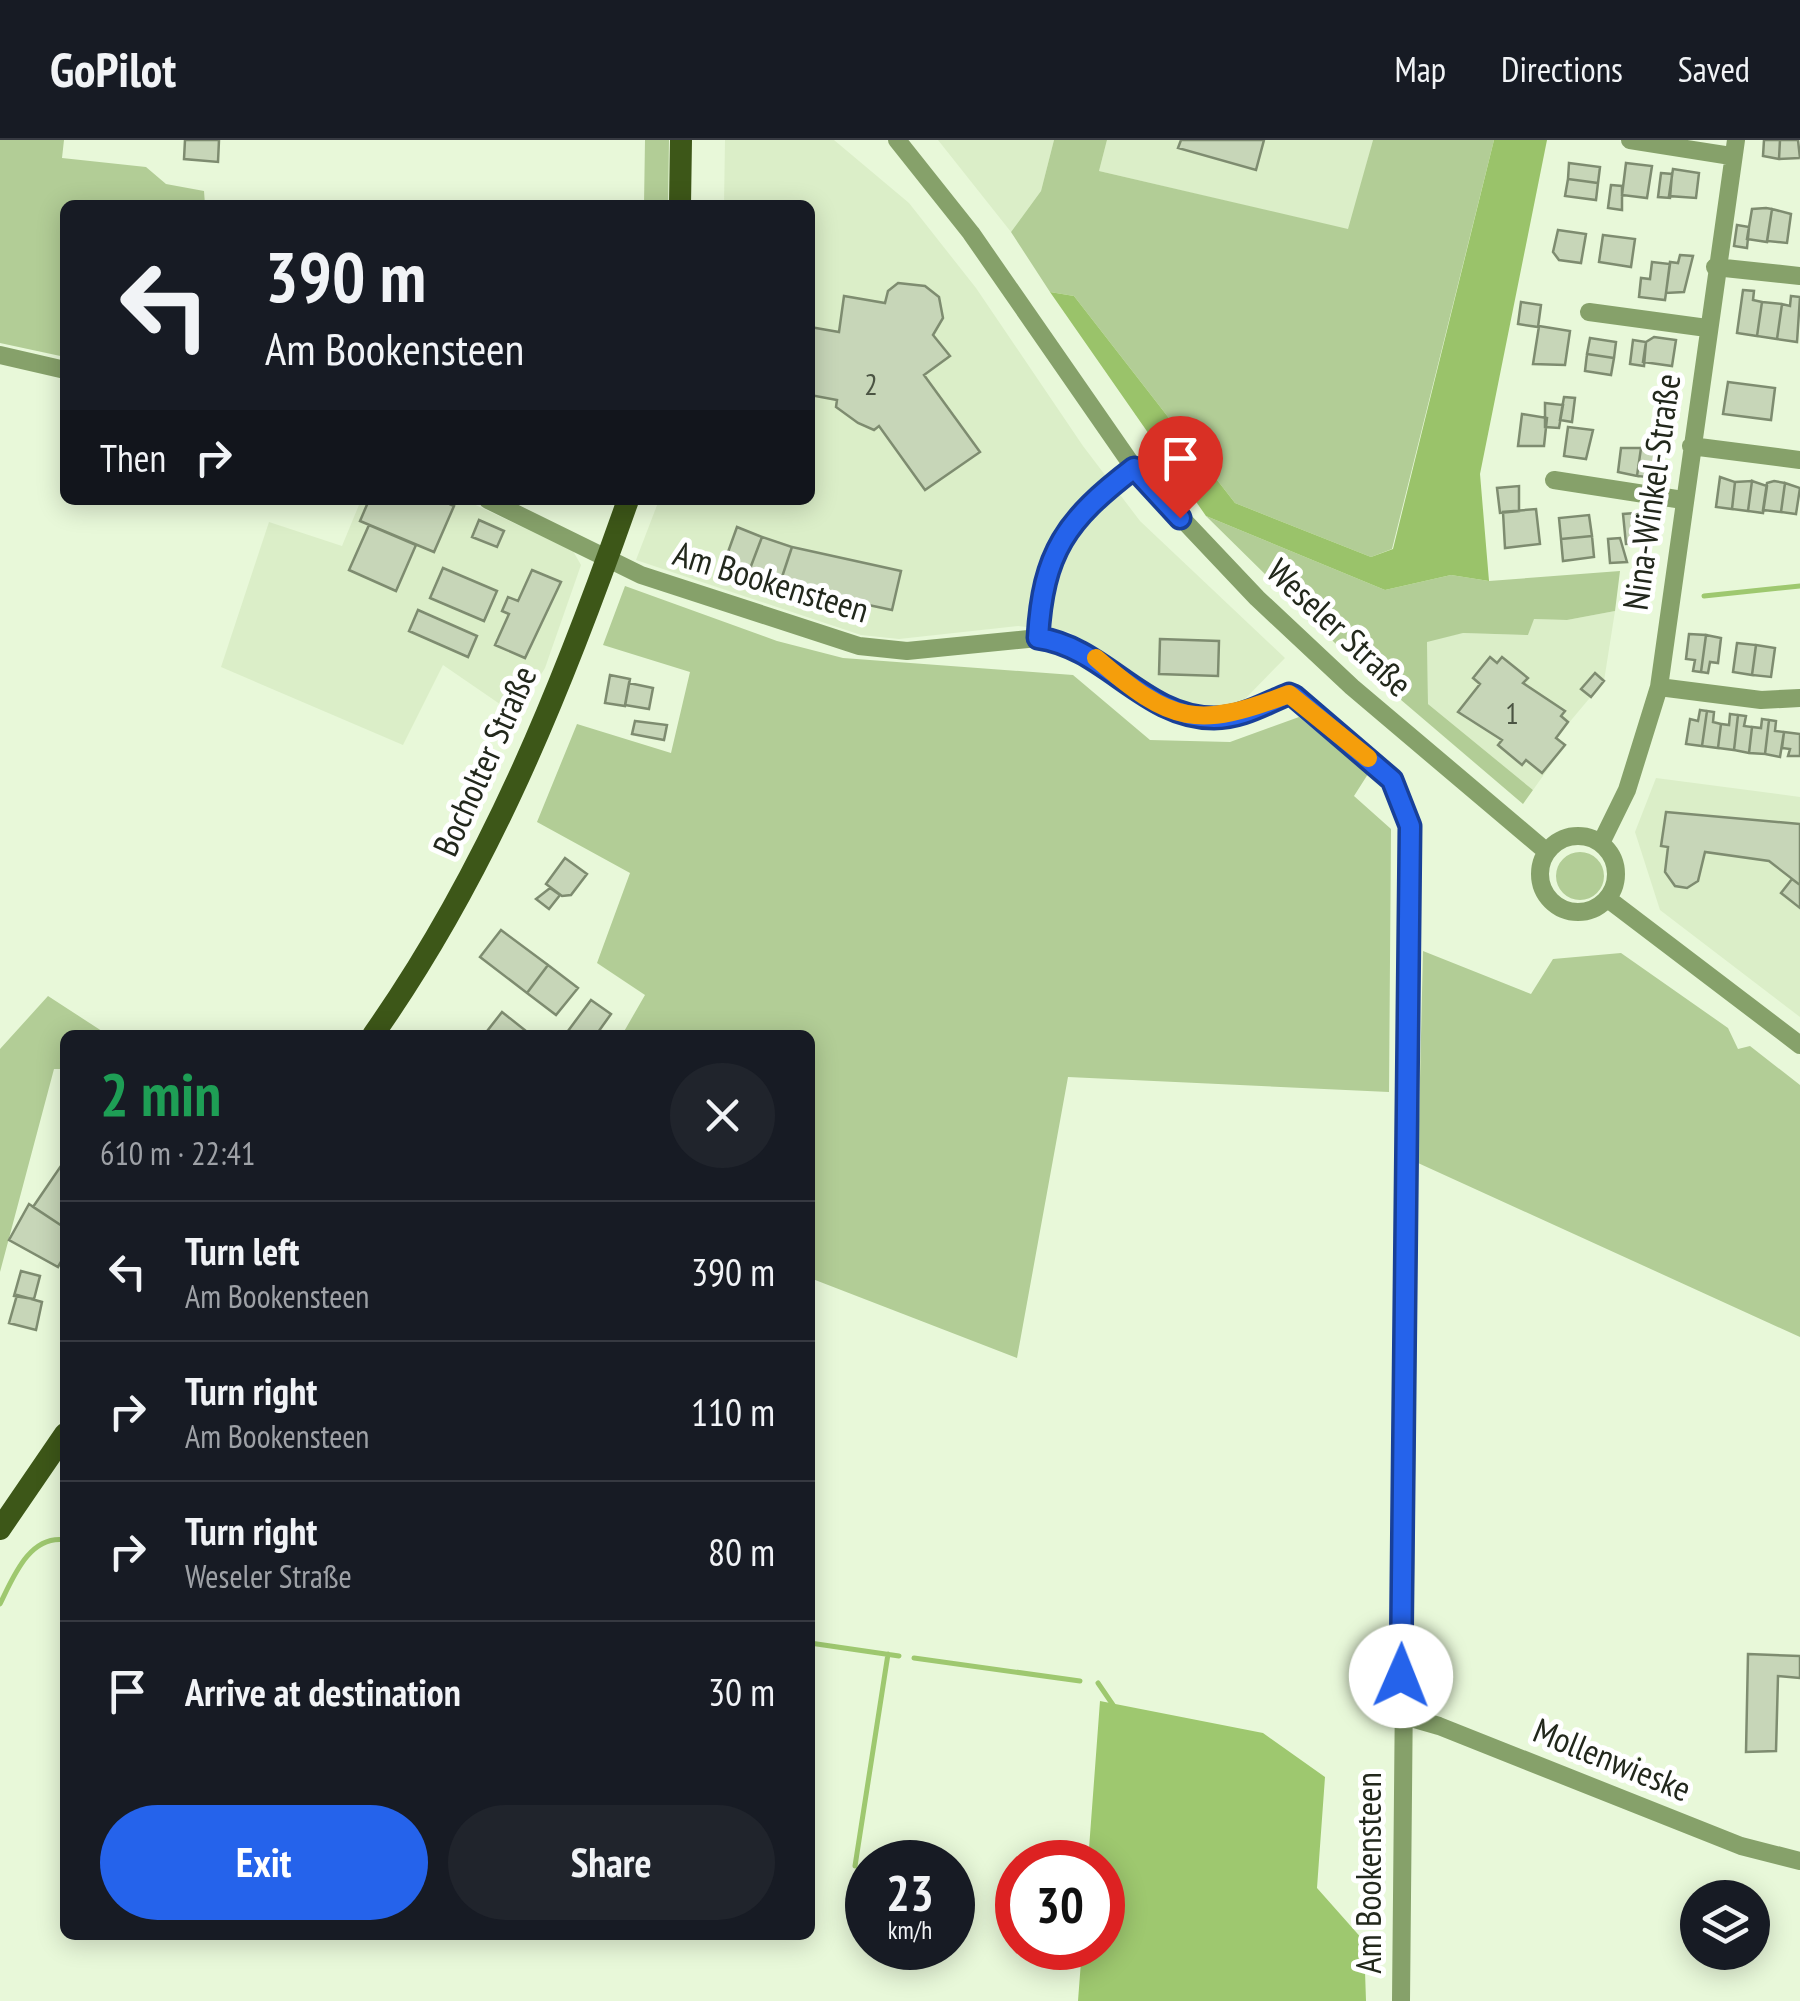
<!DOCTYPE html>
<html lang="en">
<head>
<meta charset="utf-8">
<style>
  :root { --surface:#171b24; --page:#20242c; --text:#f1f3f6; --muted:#9ea1a6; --line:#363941; --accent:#2563eb }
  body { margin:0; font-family:"PT Sans Narrow",sans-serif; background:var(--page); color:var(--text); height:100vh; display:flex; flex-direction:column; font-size:38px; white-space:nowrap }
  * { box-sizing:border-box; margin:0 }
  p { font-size:32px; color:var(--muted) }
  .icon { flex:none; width:55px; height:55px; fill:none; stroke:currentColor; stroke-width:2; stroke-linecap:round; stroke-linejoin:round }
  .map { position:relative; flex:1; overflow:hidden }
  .sheet { position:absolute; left:60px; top:890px; width:755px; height:910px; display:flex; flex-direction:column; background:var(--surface); border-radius:15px; box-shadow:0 5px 25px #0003 }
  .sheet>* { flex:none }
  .banner { position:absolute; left:60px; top:60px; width:755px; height:305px; border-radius:15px; box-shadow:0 5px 25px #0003; background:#171b24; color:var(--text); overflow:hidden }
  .buttons { position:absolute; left:1680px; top:1740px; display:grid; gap:20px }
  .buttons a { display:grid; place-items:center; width:90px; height:90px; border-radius:50%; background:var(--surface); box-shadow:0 5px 25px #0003; font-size:50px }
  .speed { position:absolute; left:845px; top:1700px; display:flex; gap:20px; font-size:50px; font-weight:700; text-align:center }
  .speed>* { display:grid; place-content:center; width:130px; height:130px; border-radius:50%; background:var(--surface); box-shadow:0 5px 25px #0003; line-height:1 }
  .speed small { font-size:25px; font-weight:400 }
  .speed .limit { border:15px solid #d22; background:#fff; color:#111 }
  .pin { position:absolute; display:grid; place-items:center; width:85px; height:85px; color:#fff; margin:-102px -42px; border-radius:50% 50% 50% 0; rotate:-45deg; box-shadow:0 0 10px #0007 }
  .pin .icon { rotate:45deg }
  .me { position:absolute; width:110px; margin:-55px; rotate:1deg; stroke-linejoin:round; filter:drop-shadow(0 0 8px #0008) }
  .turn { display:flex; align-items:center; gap:35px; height:210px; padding:0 40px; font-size:45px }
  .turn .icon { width:130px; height:130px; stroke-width:2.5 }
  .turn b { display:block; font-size:70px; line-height:85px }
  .then { display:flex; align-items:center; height:95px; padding:0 40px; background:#0003; gap:20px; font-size:38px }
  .round { display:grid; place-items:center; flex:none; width:105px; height:105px; border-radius:52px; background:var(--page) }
  .overview { display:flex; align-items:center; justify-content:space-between; height:170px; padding:0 40px }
  h1 { font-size:60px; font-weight:700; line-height:75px; color:#1e9e55 }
  .action { display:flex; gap:20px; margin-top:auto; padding:20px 40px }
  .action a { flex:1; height:115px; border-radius:60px; background:var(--accent); color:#fff; font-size:40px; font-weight:700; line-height:115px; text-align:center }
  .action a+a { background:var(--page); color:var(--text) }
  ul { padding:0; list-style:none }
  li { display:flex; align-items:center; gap:30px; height:140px; padding:0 40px; border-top:2px solid var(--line) }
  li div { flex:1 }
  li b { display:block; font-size:38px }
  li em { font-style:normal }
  header { display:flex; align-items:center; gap:60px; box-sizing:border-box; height:140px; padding:0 50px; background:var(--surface); border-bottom:2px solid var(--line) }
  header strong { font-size:48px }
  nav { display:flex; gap:55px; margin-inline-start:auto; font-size:35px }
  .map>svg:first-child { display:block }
  .built { fill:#dbeec8 }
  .green { fill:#b2cd96 }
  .forest { fill:#9ac36a }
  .water { fill:#9ec86f }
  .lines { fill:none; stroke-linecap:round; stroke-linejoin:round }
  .stream { stroke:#9ec86f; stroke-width:5 }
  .building { fill:#c7d6b8; stroke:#7e8c70; stroke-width:2.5 }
  .minor { stroke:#86a16a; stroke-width:18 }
  .major { stroke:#3d5718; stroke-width:22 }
  .route-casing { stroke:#184099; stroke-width:25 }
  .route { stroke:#2563eb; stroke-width:18 }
  .slow { stroke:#f59e0b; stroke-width:18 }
  .labels { text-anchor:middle; stroke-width:10; stroke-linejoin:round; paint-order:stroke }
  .number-label { font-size:30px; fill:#4b5443 }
  .street-label { font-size:35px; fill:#22281c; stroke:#fff }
</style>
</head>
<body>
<header>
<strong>GoPilot</strong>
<nav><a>Map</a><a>Directions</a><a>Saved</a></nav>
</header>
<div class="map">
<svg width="1800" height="1861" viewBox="0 0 1800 1861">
  <rect width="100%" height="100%" fill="#e8f8d9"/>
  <path class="built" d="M725 0H834L909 63 976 148 1083 306 1140 381 1285 518 1243 561 1203 568 1168 559 1069 492 1018 486 899 499 861 495 636 420 659 360H810V65H724Z
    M938 0H1054L1041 51 1011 92Z
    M1107 0H1373L1349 90 1099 31Z
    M361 360H465L573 411 581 425 545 528 516 575 443 525 403 605 221 527 269 382 342 406Z
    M1615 471 1604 541 1557 597 1565 605 1533 650 1428 564 1427 501 1462 493 1528 495 1533 479 1567 480Z
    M1656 638 1800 657V877L1660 770 1635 692Z"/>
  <path class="green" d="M0 0H64L62 18 146 27 166 44 204 51 205 65H65V217L0 203Z
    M645 0H669L668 65H644Z
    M1054 0H1107L1099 31 1348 89 1373 0H1494L1392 409 1371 417 1235 363 1074 156 1050 152 1011 92 1041 51Z
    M1206 376 1385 450 1451 435 1489 441 1620 431 1615 471 1567 480 1534 479 1528 495 1463 493 1427 502 1428 564 1533 650 1523 664 1339 507Z
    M625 446 777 501 843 518 1073 535 1150 600 1230 602 1299 577 1368 634 1354 656 1391 689 1389 952 1068 937 1017 1218 810 1138V895H622L645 855 597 823 630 733 537 682 577 584 671 613 690 532 603 505Z
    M1556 736a24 24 0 1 1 48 0a24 24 0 1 1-48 0Z
    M1423 811 1531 854 1553 819 1621 813 1728 888 1738 909 1750 906 1800 945V1197L1418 1023Z
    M48 856 108 895H65V929H54L0 1132V909Z"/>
  <path class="forest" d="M1494 0H1547L1480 334 1489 441 1451 435 1385 450 1206 376 1050 152 1074 156 1235 363 1371 417 1393 409Z"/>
  <path class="water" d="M1100 1561 1263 1593 1325 1637 1317 1748 1364 1801 1366 1861H1078L1082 1808H1102V1722H1088Z"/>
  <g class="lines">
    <path class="stream" d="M1704 456 1800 446
      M0 1464C13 1438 29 1395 65 1400
      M810 1503 899 1516
      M914 1518 1080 1541
      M1098 1543 1113 1565
      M855 1726 888 1514"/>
  </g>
  <path class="building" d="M185 0H219L218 22 184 19Z
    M1181 0H1264L1256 30 1178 8Z
    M1764 0H1780L1779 19 1763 16Z
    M1780 0H1798L1800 18 1779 19Z
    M1569 23 1600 27 1598 43 1568 39Z
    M1626 23 1652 26 1647 58 1622 55Z
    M1673 29 1699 33 1696 58 1669 56Z
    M1661 33 1672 34 1670 58 1658 57Z
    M1568 39 1598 43 1596 60 1565 56Z
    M1611 45 1622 46V70L1608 68Z
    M1766 68 1772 69 1767 102 1747 99 1752 69Z
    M1772 69 1791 74 1787 103 1767 101Z
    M1737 85 1749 87 1747 108 1734 106Z
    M1558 90 1586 94 1581 123 1559 120 1553 112Z
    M1603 95 1635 99 1631 127 1599 122Z
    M1680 115 1693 116 1684 152 1666 153 1670 122 1678 123Z
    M1652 122 1670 124 1665 160 1639 157 1641 138 1650 139Z
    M898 143 925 146 939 157 943 178 933 195 950 216 924 235 980 312 925 350 879 286 874 290 858 283 836 267 837 260 810 255V187L839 192 844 156 885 163 888 151Z
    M1743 150 1754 151 1753 160 1762 162 1757 196 1737 193Z
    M1791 156 1800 157 1797 202 1777 199 1782 164 1790 166Z
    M1521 162 1541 165 1538 187 1518 184Z
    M1762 162 1782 164 1777 199 1757 196Z
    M1539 186 1570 191 1565 225 1533 224Z
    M1654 197 1676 200 1672 226 1643 222 1646 202Z
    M1590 198 1616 202 1614 218 1587 214Z
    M1633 200 1646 202 1644 226 1630 224Z
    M1587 214 1614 218 1611 235 1585 231Z
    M1728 242 1775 248 1771 280 1723 274Z
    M1564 257 1575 258 1572 282 1560 280Z
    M1545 263 1563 265 1559 288 1545 287Z
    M1522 274 1547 278 1544 306H1518Z
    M1568 287 1593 290 1586 319 1564 316Z
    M1621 308H1641L1637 336 1618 332Z
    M1641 308 1660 313 1657 338 1637 336Z
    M1720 337 1735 342 1732 369 1716 367Z
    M1752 341 1748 371 1732 369 1735 342Z
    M1752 341 1767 346 1763 373 1748 371Z
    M1774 341 1785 343 1781 372 1763 370 1767 343Z
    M1785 343 1800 348 1796 374 1781 372Z
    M1519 346V371L1500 373 1497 348Z
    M369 360H441L454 366 434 412 360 381Z
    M1536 369 1540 404 1505 408 1503 372Z
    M1636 373H1649L1652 402 1626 404 1623 374Z
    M1589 375 1592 396 1561 399 1559 378Z
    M479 380 504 391 497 407 472 397Z
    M369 385 416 405 396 451 349 430Z
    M737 387 762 397 748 434 723 426Z
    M1592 396 1594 417 1563 421 1561 399Z
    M762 397 792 407 779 446 748 434Z
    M1620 398 1627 422 1610 423 1608 399Z
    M792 407 901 431 892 470 779 446Z
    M443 428 497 451 484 481 430 458Z
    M532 430 561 442 525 518 495 505 509 474 502 471 508 457 518 461Z
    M418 470 477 496 468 517 409 491Z
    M1689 494 1706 495 1701 532 1693 531 1695 520 1686 519Z
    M1706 495 1721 498 1718 523 1710 522 1708 533 1701 532Z
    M1160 499 1219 501 1218 536 1159 534Z
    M1737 503 1756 505 1752 535 1733 532Z
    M1756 505 1775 508 1771 537 1752 535Z
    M1490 517 1497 523 1502 517 1528 538 1523 543 1565 571 1561 576 1568 582 1556 598 1565 605 1542 633 1526 620 1522 625 1498 605 1502 600 1458 572 1480 544 1473 538Z
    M1595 533 1604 541 1591 557 1581 549Z
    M610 535 630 539 625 566 605 563Z
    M629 543 653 548 649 569 625 565Z
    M1700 570 1707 571 1702 606 1686 604 1690 579 1698 581Z
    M1707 571 1714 572 1713 582 1721 584 1718 608 1702 606Z
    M1730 574 1738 575 1734 610 1718 608 1721 584 1729 585Z
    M1738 575 1746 576 1744 586 1752 587 1749 613 1734 610Z
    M1762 579 1769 580 1765 614 1749 613 1752 587 1761 588Z
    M1769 580 1776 581 1775 591 1784 592 1780 617 1765 614Z
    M635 581 667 585 664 600 632 594Z
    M1784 592 1800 594V616H1788L1790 609 1782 608Z
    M1666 672 1800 684V745L1769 721 1705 712 1698 741 1687 748 1675 746 1665 732 1668 707 1661 706Z
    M565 718 587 734 571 755 562 756 546 744Z
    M1792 739 1800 745V768L1781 753Z
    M550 748 560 755 549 769 536 759Z
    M501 790 548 825 527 853 480 817Z
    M548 825 578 848 556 875 527 853Z
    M591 860 611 874 596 895H565Z
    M502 872 531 895H484Z
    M65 1020V1088L33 1067Z
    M29 1064 65 1088V1115L58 1127 9 1100Z
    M21 1131 40 1136 34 1159 14 1156Z
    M17 1155 42 1162 36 1190 9 1183Z
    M1748 1514 1800 1516V1538L1778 1536 1776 1611 1746 1612Z"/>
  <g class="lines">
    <path class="minor" d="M897 0 971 93 1134 328 1257 458 1352 547 1547 712
      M1630 0 1731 16
      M1715 127 1800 136
      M1589 172 1707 188
      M0 215 65 230
      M1691 306 1800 320
      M1554 340 1683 360
      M488 360 641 435 859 506 907 511 1038 498C1105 508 1144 578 1214 578 1242 578 1264 564 1289 554L1392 640 1406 669 1412 718 1401 1861
      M1038 498C1043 412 1067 380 1134 328
      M1659 547 1761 560 1800 558
      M1540 734a38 38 0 1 1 76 0a38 38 0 1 1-76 0Z
      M1601 703 1627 650 1659 547 1736 0
      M1608 759 1800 905
      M1401 1575 1439 1586 1741 1706 1800 1721"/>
    <path class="major" d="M680 65 681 0
      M373 895C488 732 562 548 628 360
      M0 1389 65 1294"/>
  </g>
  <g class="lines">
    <g class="route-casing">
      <path id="route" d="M1180 378 1134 328C1066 380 1043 412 1038 498 1105 507 1144 578 1214 578 1242 578 1264 564 1289 554L1294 556 1392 640 1410 686 1401 1536"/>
    </g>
    <use href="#route" class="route"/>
    <path class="slow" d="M1096 518C1172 584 1197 589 1289 554L1368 618"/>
  </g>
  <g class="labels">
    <g class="number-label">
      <text x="871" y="255">2</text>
      <text x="1512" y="584">1</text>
    </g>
    <g class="street-label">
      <text transform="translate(1652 352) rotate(-82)" y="12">Nina-Winkel-Straße</text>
      <text transform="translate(771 442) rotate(17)" y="12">Am Bookensteen</text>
      <text transform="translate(1339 488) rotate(43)" y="12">Weseler Straße</text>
      <text transform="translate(485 621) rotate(-66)" y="12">Bocholter Straße</text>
      <text transform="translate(1612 1620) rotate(22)" y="12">Mollenwieske</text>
      <text transform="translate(1369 1733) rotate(-90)" y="12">Am Bookensteen</text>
    </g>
  </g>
</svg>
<div class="buttons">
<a><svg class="icon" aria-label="layers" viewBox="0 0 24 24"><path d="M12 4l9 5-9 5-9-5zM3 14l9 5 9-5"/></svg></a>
</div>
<div class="speed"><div>23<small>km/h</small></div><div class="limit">30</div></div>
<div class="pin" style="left:1180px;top:378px;background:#d93025"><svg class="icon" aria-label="arrive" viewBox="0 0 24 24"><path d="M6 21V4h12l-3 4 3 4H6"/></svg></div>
<svg class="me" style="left:1401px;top:1536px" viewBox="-20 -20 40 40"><circle r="19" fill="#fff"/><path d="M0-13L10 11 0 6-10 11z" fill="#2563eb"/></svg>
<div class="banner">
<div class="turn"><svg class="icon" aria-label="left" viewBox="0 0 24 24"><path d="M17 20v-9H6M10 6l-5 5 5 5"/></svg><div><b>390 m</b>Am Bookensteen</div></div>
<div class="then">Then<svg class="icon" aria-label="right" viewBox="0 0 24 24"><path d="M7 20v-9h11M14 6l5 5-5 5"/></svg></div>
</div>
<section class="sheet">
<div class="overview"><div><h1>2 min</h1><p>610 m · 22:41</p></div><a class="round"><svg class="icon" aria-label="close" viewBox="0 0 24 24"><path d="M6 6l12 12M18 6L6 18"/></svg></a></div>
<ul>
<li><svg class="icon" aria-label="left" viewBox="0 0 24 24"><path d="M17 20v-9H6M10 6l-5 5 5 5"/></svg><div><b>Turn left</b><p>Am Bookensteen</p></div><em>390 m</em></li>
<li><svg class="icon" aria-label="right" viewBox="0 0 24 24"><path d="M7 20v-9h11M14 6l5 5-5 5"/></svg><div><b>Turn right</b><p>Am Bookensteen</p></div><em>110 m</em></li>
<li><svg class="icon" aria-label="right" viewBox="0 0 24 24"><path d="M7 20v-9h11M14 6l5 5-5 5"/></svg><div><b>Turn right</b><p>Weseler Straße</p></div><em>80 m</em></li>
<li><svg class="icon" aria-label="arrive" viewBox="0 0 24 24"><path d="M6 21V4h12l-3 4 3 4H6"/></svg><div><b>Arrive at destination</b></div><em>30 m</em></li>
</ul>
<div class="action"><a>Exit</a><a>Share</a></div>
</section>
</div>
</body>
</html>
